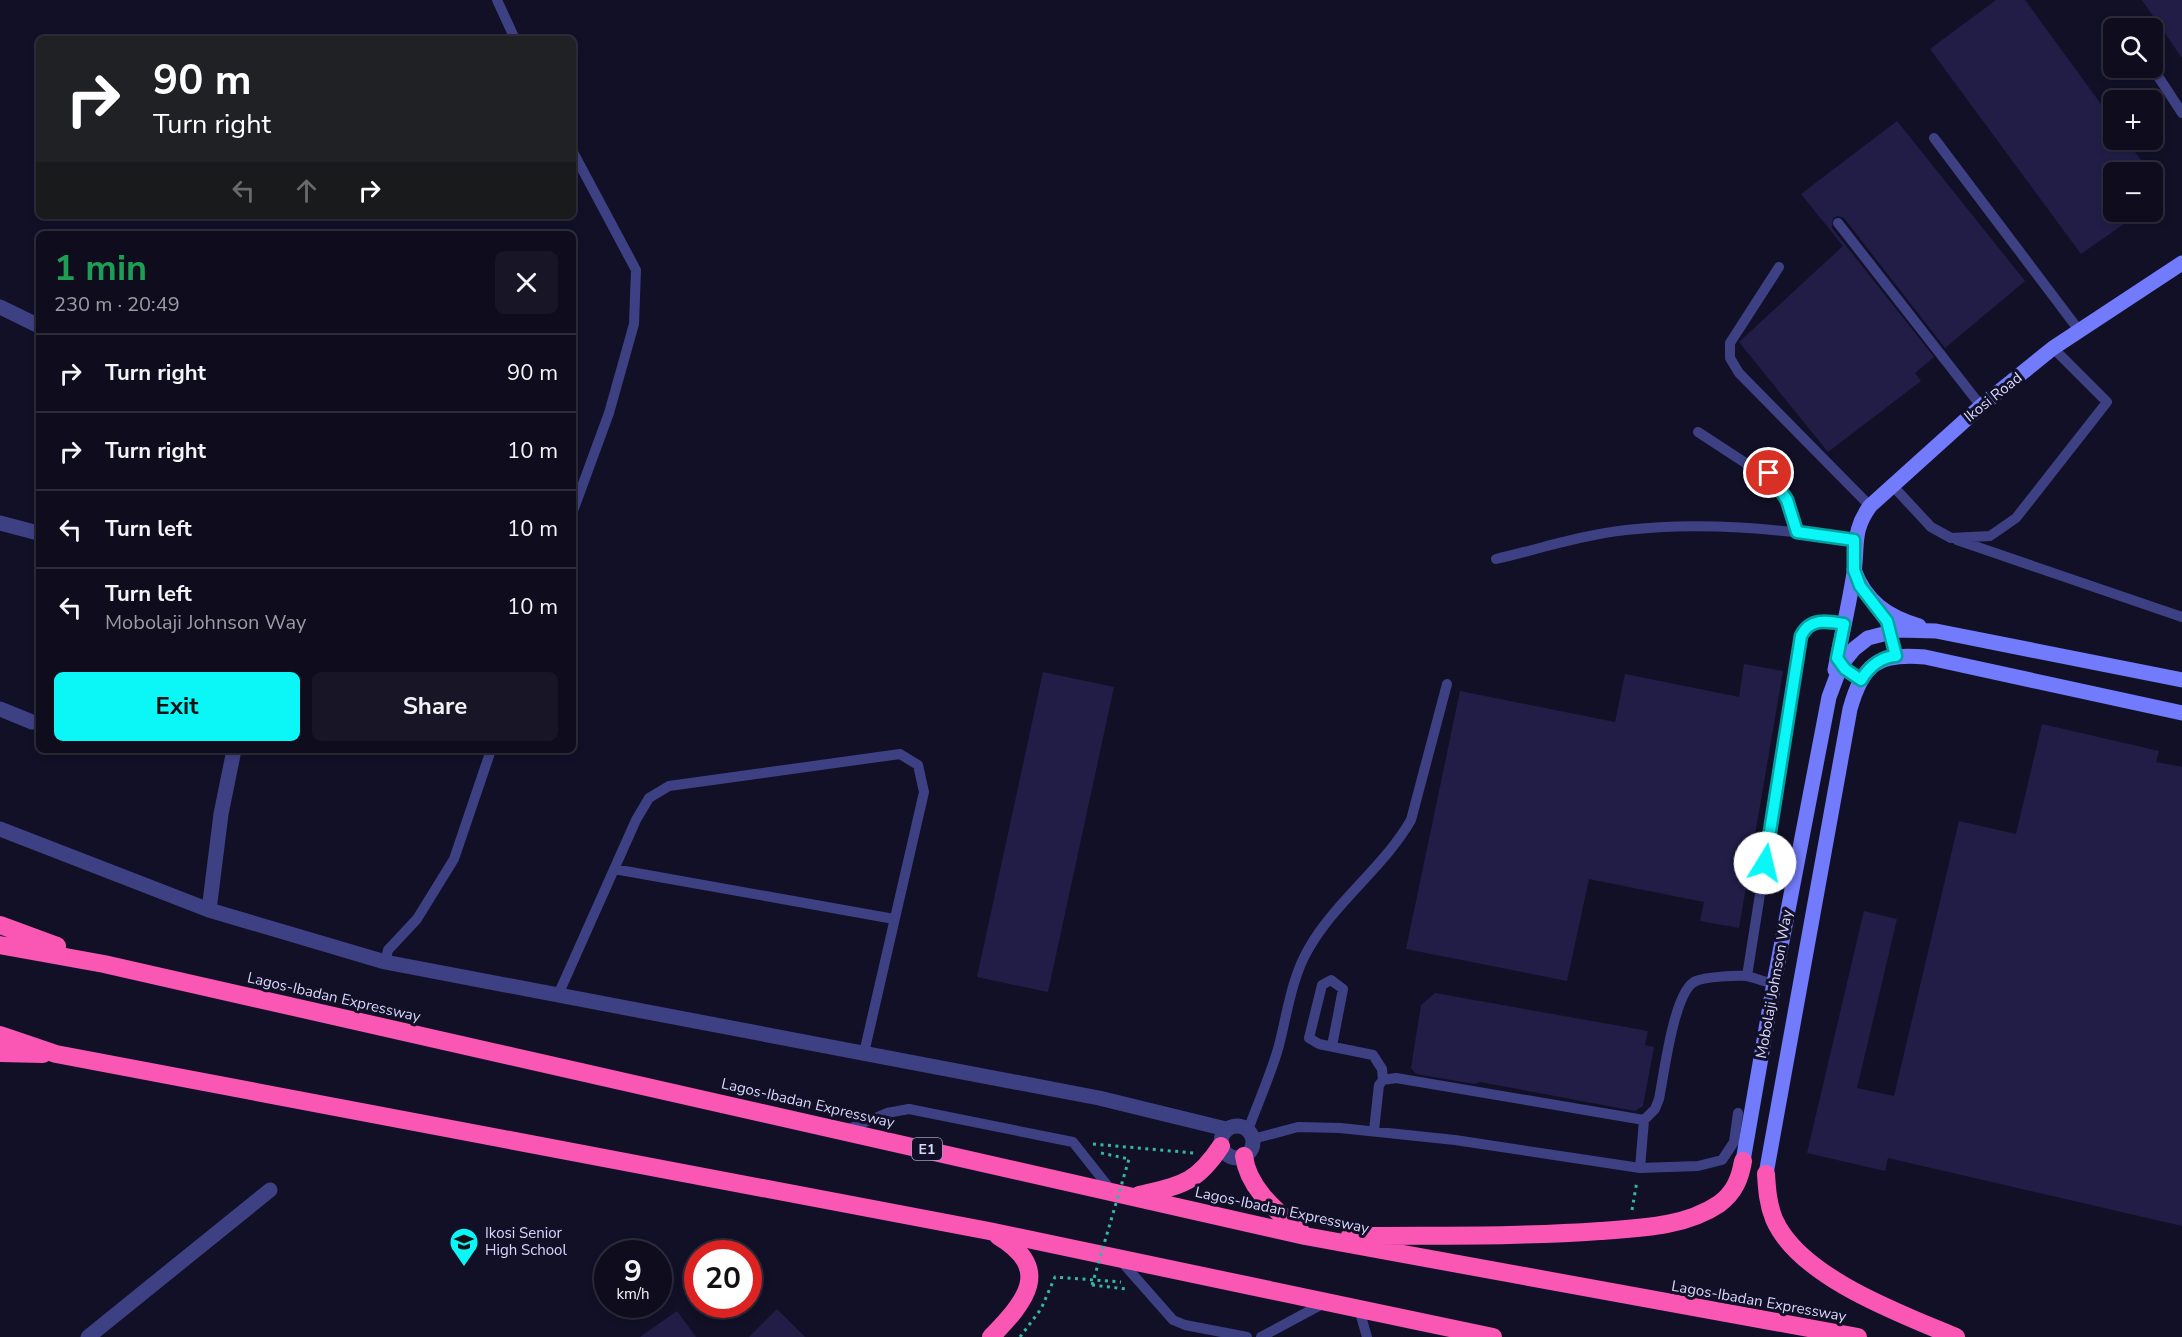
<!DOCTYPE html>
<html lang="en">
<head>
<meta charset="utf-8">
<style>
  :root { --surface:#0e0c1d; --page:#171526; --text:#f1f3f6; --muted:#9b9ba4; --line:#2e2c3b; --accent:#0af6f7 }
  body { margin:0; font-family:"Nunito Sans",sans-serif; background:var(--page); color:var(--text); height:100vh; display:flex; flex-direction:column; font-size:22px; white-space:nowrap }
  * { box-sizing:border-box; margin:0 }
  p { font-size:20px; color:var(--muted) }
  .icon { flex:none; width:33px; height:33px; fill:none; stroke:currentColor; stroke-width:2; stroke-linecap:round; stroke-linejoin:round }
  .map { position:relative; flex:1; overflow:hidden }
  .drawer { position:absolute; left:36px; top:231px; width:540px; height:522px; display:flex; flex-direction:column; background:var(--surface); border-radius:9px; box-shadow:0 3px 9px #0003,0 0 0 2px var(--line) }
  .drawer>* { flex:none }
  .banner { position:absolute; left:36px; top:36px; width:540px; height:183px; border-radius:9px; box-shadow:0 3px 9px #0003,0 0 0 2px var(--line); background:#202124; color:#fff; overflow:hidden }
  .buttons { position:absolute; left:2103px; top:18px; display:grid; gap:12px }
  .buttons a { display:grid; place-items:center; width:60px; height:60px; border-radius:9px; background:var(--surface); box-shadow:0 3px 9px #0003,0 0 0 2px var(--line); font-size:30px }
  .speed { position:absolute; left:594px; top:1240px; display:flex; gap:12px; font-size:30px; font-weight:700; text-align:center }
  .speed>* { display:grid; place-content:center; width:78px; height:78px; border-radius:50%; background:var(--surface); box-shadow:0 3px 9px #0003,0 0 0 2px var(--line); line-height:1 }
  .speed small { font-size:15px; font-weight:400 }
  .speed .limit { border:9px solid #d22; background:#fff; color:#111 }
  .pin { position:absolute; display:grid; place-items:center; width:51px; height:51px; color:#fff; margin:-26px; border:3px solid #fff; border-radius:50%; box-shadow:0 2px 6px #0007 }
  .me { position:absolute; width:66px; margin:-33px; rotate:9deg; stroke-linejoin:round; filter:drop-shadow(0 0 4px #0008) }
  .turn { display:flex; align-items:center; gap:21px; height:126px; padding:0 18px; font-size:27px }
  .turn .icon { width:78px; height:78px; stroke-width:2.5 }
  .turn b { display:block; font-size:42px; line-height:51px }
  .lanes { display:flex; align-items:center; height:57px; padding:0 18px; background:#0003; justify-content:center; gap:30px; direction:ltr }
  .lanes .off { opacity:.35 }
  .round { display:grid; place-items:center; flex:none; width:63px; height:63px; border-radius:9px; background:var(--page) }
  .summary { display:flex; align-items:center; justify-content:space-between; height:102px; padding:0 18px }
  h1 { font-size:36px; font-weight:700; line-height:45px; color:#1e9e55 }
  .cta { display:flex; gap:12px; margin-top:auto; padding:12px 18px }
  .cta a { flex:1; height:69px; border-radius:9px; background:var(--accent); color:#111; font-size:24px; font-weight:700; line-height:69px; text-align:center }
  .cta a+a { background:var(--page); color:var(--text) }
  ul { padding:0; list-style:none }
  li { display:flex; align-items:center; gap:18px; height:78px; padding:0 18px; border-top:2px solid var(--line) }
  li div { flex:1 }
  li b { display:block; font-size:22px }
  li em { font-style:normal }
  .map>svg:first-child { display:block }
  .building { fill:#221d47 }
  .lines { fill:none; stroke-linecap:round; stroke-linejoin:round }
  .path { stroke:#34b6a2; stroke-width:3; stroke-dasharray:3 4.5; stroke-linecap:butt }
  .lane { stroke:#3d4184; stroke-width:10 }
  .street { stroke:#3d4184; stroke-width:15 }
  .secondary { stroke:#727bfb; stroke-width:15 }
  .highway { stroke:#fa57b4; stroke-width:18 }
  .path-bridge { stroke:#34b6a2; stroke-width:3; stroke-dasharray:3 4.5; stroke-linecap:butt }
  .route-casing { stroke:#06a0a1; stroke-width:15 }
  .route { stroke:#0af6f7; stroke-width:10 }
  .labels { text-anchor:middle; stroke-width:6; stroke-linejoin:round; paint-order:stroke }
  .shield { fill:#121027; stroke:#9d9bbe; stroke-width:1.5 }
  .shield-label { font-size:14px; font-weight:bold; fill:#d8d7fe }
  .street-label { font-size:15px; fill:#d8d7fe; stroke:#121027 }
  .poi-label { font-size:15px; fill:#d8d7fe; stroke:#121027; text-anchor:start }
</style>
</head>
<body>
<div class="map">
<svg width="2182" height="1337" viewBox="0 0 2182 1337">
  <rect width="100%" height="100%" fill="#121027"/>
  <path class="building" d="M1996 0H2025L2114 122V140H2126L2150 172H2114V212H2141L2081 254 1930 49Z
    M2142 0H2182V58Z
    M1897 121 2025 281 1945 348 1844 218 1838 216 1833 218 1832 228 1934 357 1915 373 1921 381 1828 452 1739 342 1843 246 1801 194Z
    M1744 664 1783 671 1739 928 1700 921 1704 902 1589 879 1567 981 1406 949 1460 691 1615 722 1625 674 1739 697Z
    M1043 672 1114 687 1048 992 977 977Z
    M2042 724 2159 751 2156 762 2182 767V1226L1888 1158 1885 1171 1807 1153 1864 911 1897 919 1857 1088 1894 1096 1959 821 2016 834Z
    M1435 993 1648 1031 1645 1045 1654 1047 1643 1106 1635 1111 1480 1082 1475 1084 1416 1074 1411 1068 1421 1005Z
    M777 1309 805 1337H749Z
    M677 1311 696 1337H640Z"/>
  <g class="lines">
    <path class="path" d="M1093 1144 1194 1153
      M1101 1153 1129 1159
      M1632 1210 1637 1181
      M1092 1285 1126 1289
      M1020 1337 1041 1309 1055 1277 1121 1282"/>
    <path class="lane" d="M497 0 515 39
      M2152 67 2182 113
      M1934 138 2078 329
      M573 152 636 270 634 324 609 413 573 511
      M1838 223 1981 406
      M1779 267 1730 343V358L1739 373 1870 506
      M1698 432 1747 464 1769 473 1787 500 1797 532
      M1891 484 1931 527 1951 538 1990 536 2016 518 2107 402 2053 348
      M1957 540 2182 617
      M1496 559C1539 549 1582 535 1626 530 1701 521 1779 529 1854 540
      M614 869 894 919
      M385 962 388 950 417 919 454 859 491 750
      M1747 976 1801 636C1810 618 1826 621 1844 624
      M558 995 636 820 649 798 669 786 900 754 918 765 924 792 864 1053
      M1332 1046 1343 989 1331 980 1322 985 1309 1038 1319 1044 1373 1055 1382 1069 1383 1080
      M846 1130 887 1113 909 1109 1073 1142 1111 1190
      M1248 1130C1258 1103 1270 1076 1278 1049 1287 1016 1291 978 1309 948 1336 901 1384 867 1411 820L1447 684
      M1374 1130 1379 1085 1383 1080 1396 1078 1644 1120 1655 1109 1659 1099C1664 1075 1674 989 1696 981 1704 977 1738 975 1747 976 1756 978 1763 982 1774 983
      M1253 1139 1298 1127 1340 1128 1455 1140 1640 1168 1698 1166 1722 1160 1734 1142 1738 1113
      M1640 1168 1644 1120
      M1121 1261 1173 1320 1185 1325 1247 1337
      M1359 1309 1367 1337
      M1261 1337 1326 1302"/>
    <path class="street" d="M0 307 39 326
      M0 523 38 533
      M0 709 32 722
      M0 829 209 910 385 962 1099 1098 1226 1129
      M209 910 221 814 234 750
      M1221 1142a16 16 0 1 1 32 0a16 16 0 1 1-32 0Z
      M88 1337 270 1190"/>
    <path class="secondary" d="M1854 570C1866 602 1887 616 1919 626
      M1835 670C1841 638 1849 605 1854 573 1858 544 1852 531 1870 506L1981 406 2053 348 2182 263
      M1743 1161 1774 983 1829 697 1841 665 1854 649 1868 638 1899 630 1936 631 2182 680
      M1766 1174 1850 709C1863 663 1878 653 1925 657L2182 713"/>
    <path class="highway" d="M0 925 57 946
      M0 945 104 964 1305 1236 1858 1337
      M0 1035 56 1054 989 1231 1493 1337
      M0 1053 43 1054
      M1244 1156C1248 1189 1278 1212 1302 1233
      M1766 1174C1767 1190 1768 1204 1774 1219 1799 1277 1901 1314 1956 1337
      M1139 1195C1181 1185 1196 1184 1221 1146
      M1350 1236C1433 1235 1517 1237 1600 1231 1640 1228 1685 1227 1719 1204 1734 1193 1740 1179 1743 1161
      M991 1337C1026 1301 1053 1269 998 1236"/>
    <path class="path-bridge" d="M1092 1285 1129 1159"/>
  </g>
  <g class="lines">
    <g class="route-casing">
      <path id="route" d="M1765 863 1801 636C1810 618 1826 621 1844 624L1837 658 1845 669 1861 680C1869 667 1881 657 1896 656L1887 621 1860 586 1854 570V540L1797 532 1787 500 1769 473"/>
    </g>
    <use href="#route" class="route"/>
  </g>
  <defs>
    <g id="school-pin" transform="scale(1.5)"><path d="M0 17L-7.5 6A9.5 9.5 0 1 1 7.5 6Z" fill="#0af6f7" stroke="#121027"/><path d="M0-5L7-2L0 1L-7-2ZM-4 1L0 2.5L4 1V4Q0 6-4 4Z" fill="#111"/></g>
  </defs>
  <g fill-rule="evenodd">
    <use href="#school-pin" x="464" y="1242"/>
  </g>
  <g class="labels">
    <rect class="shield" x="912" y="1138" width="30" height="22" rx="4.5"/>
    <g class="shield-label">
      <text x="927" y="1154">E1</text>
    </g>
    <g class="street-label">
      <text transform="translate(1993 397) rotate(-39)" y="5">Ikosi Road</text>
      <text transform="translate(1774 984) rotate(-80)" y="5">Mobolaji Johnson Way</text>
      <text transform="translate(334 997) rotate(13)" y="5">Lagos-Ibadan Expressway</text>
      <text transform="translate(808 1103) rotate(13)" y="5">Lagos-Ibadan Expressway</text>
      <text transform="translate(1282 1210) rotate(12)" y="5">Lagos-Ibadan Expressway</text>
      <text transform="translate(1759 1301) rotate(10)" y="5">Lagos-Ibadan Expressway</text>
    </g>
    <g class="poi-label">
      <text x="485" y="1238">Ikosi Senior<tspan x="485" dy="17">High School</tspan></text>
    </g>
  </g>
</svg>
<div class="buttons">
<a><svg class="icon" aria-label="search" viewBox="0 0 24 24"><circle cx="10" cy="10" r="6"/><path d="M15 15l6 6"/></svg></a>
<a>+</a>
<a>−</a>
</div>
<div class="speed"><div>9<small>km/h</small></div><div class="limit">20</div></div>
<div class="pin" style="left:1769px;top:473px;background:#d93025"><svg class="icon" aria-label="arrive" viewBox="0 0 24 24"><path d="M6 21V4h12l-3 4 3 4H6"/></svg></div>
<svg class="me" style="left:1765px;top:863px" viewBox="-20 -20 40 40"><circle r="19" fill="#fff"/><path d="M0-13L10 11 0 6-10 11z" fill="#0af6f7"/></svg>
<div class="banner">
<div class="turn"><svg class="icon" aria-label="right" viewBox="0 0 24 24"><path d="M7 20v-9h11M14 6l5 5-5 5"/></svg><div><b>90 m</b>Turn right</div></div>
<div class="lanes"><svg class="icon off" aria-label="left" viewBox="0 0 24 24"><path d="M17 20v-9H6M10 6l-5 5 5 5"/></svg><svg class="icon off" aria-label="ahead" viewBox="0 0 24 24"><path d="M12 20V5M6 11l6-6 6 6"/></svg><svg class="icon" aria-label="right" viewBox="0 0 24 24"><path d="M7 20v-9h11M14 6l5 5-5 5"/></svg></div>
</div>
<section class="drawer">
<div class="summary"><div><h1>1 min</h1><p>230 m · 20:49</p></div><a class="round"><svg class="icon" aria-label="close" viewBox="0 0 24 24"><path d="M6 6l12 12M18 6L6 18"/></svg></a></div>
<ul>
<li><svg class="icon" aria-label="right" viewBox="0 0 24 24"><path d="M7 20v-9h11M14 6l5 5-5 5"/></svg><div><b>Turn right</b></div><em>90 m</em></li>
<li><svg class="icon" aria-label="right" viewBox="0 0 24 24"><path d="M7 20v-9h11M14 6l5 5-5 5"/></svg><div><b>Turn right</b></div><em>10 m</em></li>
<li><svg class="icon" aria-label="left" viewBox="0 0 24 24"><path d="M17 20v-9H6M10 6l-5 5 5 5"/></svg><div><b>Turn left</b></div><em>10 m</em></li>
<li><svg class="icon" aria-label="left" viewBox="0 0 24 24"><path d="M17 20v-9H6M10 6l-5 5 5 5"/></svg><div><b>Turn left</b><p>Mobolaji Johnson Way</p></div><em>10 m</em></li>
</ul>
<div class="cta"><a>Exit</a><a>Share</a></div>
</section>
</div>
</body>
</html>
